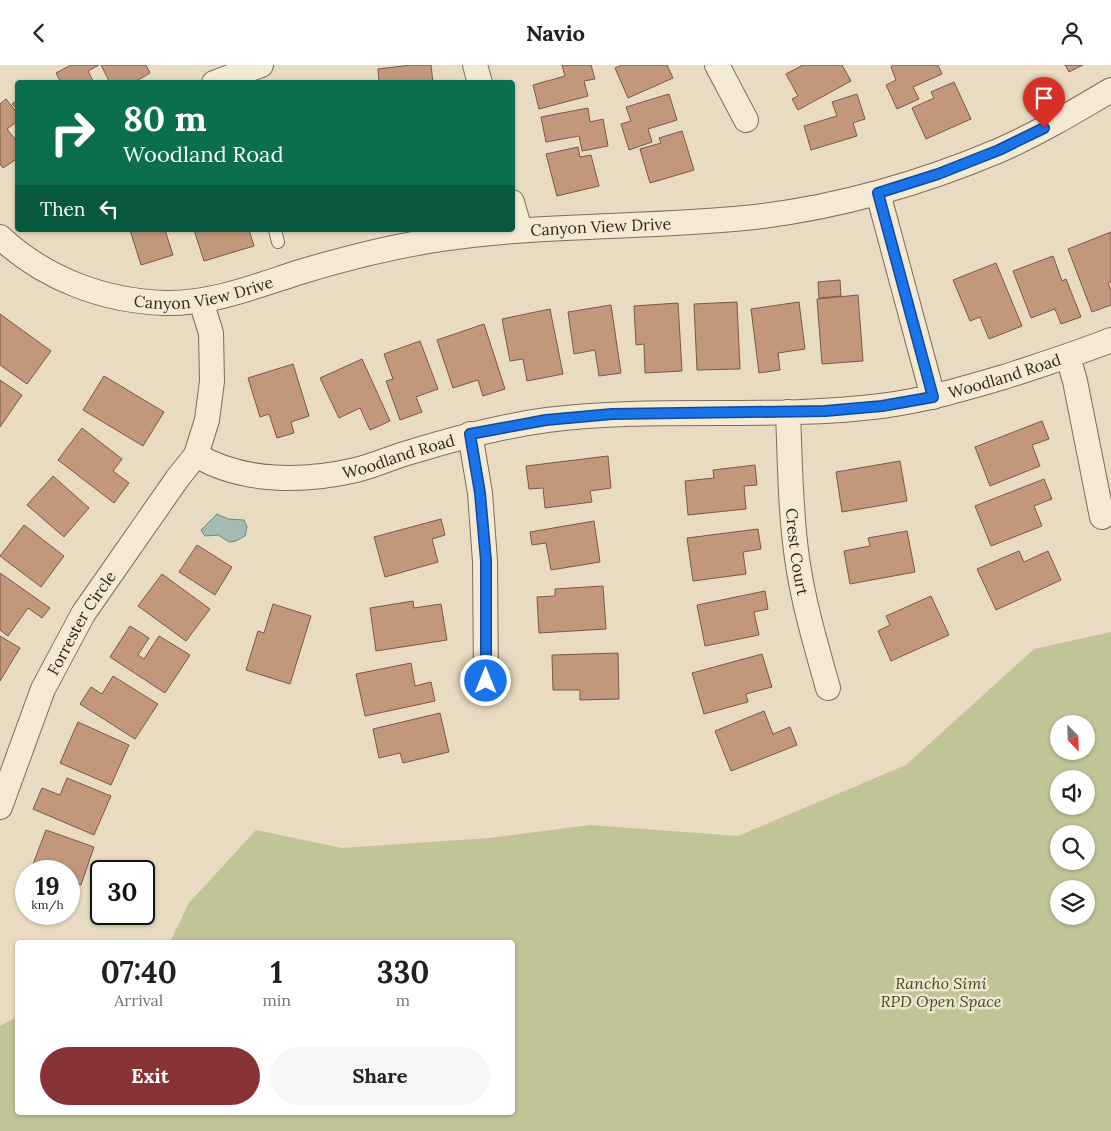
<!DOCTYPE html>
<html lang="en">
<head>
<meta charset="utf-8">
<style>
  :root { --surface:#fff; --page:#f6f6f6; --text:#202124; --muted:#757577; --accent:#873235 }
  body { margin:0; font-family:Lora,serif; background:var(--page); color:var(--text); height:100vh; display:flex; flex-direction:column; font-size:19px; white-space:nowrap }
  * { box-sizing:border-box; margin:0 }
  p { font-size:16px; color:var(--muted) }
  .icon { flex:none; width:28px; height:28px; fill:none; stroke:currentColor; stroke-width:2; stroke-linecap:round; stroke-linejoin:round }
  .map { position:relative; flex:1; overflow:hidden }
  .side { position:absolute; left:15px; top:875px; width:500px; height:175px; display:flex; flex-direction:column; background:var(--surface); border-radius:5px; box-shadow:0 1px 4px #0004 }
  .side>* { flex:none }
  .guide { position:absolute; left:15px; top:15px; width:500px; height:152px; border-radius:5px; box-shadow:0 1px 4px #0004; background:#0b6e4f; color:#fff; overflow:hidden }
  .needle { width:32px; rotate:157deg }
  .tools { position:absolute; left:1050px; top:650px; display:grid; gap:10px }
  .tools a { display:grid; place-items:center; width:45px; height:45px; border-radius:50%; background:var(--surface); box-shadow:0 1px 4px #0004; font-size:25px }
  .speed { position:absolute; left:15px; top:795px; display:flex; gap:10px; font-size:25px; font-weight:700; text-align:center }
  .speed>* { display:grid; place-content:center; width:65px; height:65px; border-radius:50%; background:var(--surface); box-shadow:0 1px 4px #0004; line-height:1 }
  .speed small { font-size:12px; font-weight:400 }
  .speed .limit { border:2px solid #111; border-radius:8px; background:#fff; color:#111 }
  .pin { position:absolute; display:grid; place-items:center; width:42px; height:42px; color:#fff; margin:-51px -21px; border-radius:50% 50% 50% 0; rotate:-45deg; box-shadow:0 0 5px #0007 }
  .pin .icon { rotate:45deg }
  .me { position:absolute; width:55px; margin:-28px; rotate:0deg; stroke-linejoin:round; filter:drop-shadow(0 0 4px #0008) }
  .turn { display:flex; align-items:center; gap:18px; height:105px; padding:0 25px; font-size:22px }
  .turn .icon { width:65px; height:65px; stroke-width:2.5 }
  .turn b { display:block; font-size:35px; line-height:42px }
  .then { display:flex; align-items:center; height:48px; padding:0 25px; background:#0003; gap:10px; font-size:19px }
  .eta { display:flex; justify-content:space-evenly; align-items:center; height:85px; text-align:center }
  .eta b { font-size:30px; font-weight:700; line-height:35px }
  .button { display:flex; gap:10px; margin-top:auto; padding:10px 25px }
  .button a { flex:1; height:58px; border-radius:30px; background:var(--accent); color:#fff; font-size:20px; font-weight:700; line-height:58px; text-align:center }
  .button a+a { background:var(--page); color:var(--text) }
  header { display:flex; justify-content:space-between; align-items:center; height:65px; padding:0 25px; background:var(--surface); font-size:22px; font-weight:700 }
  .map>svg:first-child { display:block }
  .green { fill:#c0c497; fill-rule:evenodd }
  .water { fill:#a3bbb3; stroke:#6c8780 }
  .building { fill:#c2977b; stroke:#7c5844 }
  .lines { fill:none; stroke-linecap:round; stroke-linejoin:round }
  .lane-casing { stroke:#7f6d5b; stroke-width:14 }
  .street-casing { stroke:#7f6d5b; stroke-width:26 }
  .lane { stroke:#f4e9d3; stroke-width:12 }
  .street { stroke:#f4e9d3; stroke-width:24 }
  .route-casing { stroke:#114b97; stroke-width:12 }
  .route { stroke:#1a73e8; stroke-width:9 }
  .labels { text-anchor:middle; stroke-width:5; stroke-linejoin:round; paint-order:stroke }
  .street-label { font-size:16px; fill:#31261d; stroke:#f0e6d0 }
  .park-label { font-size:16px; font-style:italic; fill:#434b26; stroke:#f0e6d0 }
</style>
</head>
<body>
<header><svg class="icon" aria-label="back" viewBox="0 0 24 24"><path d="M15 5l-7 7 7 7"/></svg>Navio<svg class="icon" aria-label="person" viewBox="0 0 24 24"><circle cx="12" cy="8" r="4"/><path d="M4 21q1-7 8-7t8 7"/></svg></header>
<div class="map">
<svg width="1111" height="1066" viewBox="0 0 1111 1066">
  <rect width="100%" height="100%" fill="#e8dbc1"/>
  <path class="green" d="M1111 567V1066H0V961L17 952 18 1048H512V878L170 877 189 838 256 765 342 783 489 773 590 760 738 771 906 700 1034 584ZM1059 659H1086V686H1059ZM1059 714H1086V741H1059ZM1059 769H1086V796H1059ZM1059 824H1086V851H1059Z"/>
  <path class="water" d="M217 449 228 454 244 455 247 462 245 471 236 476 229 477 218 470 205 471 201 465Z"/>
  <path class="building" d="M71 0H99L88 6 94 18H61L56 8Z
    M101 0H146L150 8 133 18H110Z
    M411 0H431L433 18H379L378 4Z
    M562 0H591L595 14 584 16 588 31 539 44 533 20 565 11Z
    M622 0H667L673 13 628 33 615 3Z
    M803 0H842L851 16 798 45 792 34 798 31 786 9Z
    M894 0H938L942 9 913 22 919 34 897 44 886 20 896 15 891 2Z
    M1065 0H1083L1069 7Z
    M954 17 971 54 926 74 912 43 934 33 931 27Z
    M669 29 677 55 648 64 652 77 629 85 621 59 631 56 626 42Z
    M857 29 865 54 853 58 857 71 811 85 804 61 837 51 832 37Z
    M6 34 18 49V56L7 64 18 78V93L3 103 0 99V39Z
    M18 35V45L12 39Z
    M588 43 590 57 603 54 608 81 582 86 579 71 546 77 541 52Z
    M682 66 694 105 650 118 640 84 661 78 659 73Z
    M578 82 580 92 591 90 599 121 557 131 546 89Z
    M130 165H165L173 190 141 200Z
    M194 165H249L254 181 204 196Z
    M1111 167V217L1108 218 1111 225V240L1092 247 1068 184Z
    M1053 191 1062 216 1066 214 1081 252 1061 259 1055 244 1031 253 1013 206Z
    M996 198 1022 261 989 274 980 252 970 256 953 215Z
    M840 215 841 231 819 233 818 217Z
    M858 230 863 296 822 299 817 234Z
    M737 237 740 304 697 305 694 239Z
    M799 237 805 284 778 288 780 305 759 308 751 244Z
    M678 238 682 306 645 308 644 279 636 280 634 241Z
    M611 240 621 308 599 311 595 285 574 289 568 247Z
    M550 244 563 309 527 316 523 294 510 296 502 254Z
    M0 249 51 286 27 319 0 300Z
    M484 259 505 324 483 331 478 315 453 323 437 275Z
    M420 276 438 324 416 332 422 347 400 355 386 316 393 314 384 289Z
    M362 294 390 356 370 365 360 343 339 353 320 313Z
    M293 299 309 351 291 357 294 368 277 373 269 349 260 352 248 313Z
    M104 311 164 347 143 381 83 345Z
    M0 315 22 330 0 362Z
    M1042 356 1049 374 1032 380 1040 401 990 421 975 382Z
    M82 363 122 394 113 406 129 418 114 438 58 395Z
    M608 391 611 423 590 426 592 437 545 443 543 423 529 424 526 401Z
    M900 396 907 436 842 447 836 407Z
    M755 400 757 420 744 421 746 444 688 450 685 416 714 413 713 405Z
    M53 411 89 443 64 472 27 440Z
    M1044 414 1052 434 1034 441 1042 461 991 481 975 441Z
    M441 454 445 470 432 474 438 497 385 512 374 472Z
    M594 456 600 497 551 505 546 478 532 480 530 467Z
    M24 460 64 491 41 522 0 491Z
    M758 464 761 484 743 487 746 509 693 516 687 473Z
    M907 466 915 507 850 519 844 486 870 481 868 473Z
    M197 480 232 502 215 530 179 507Z
    M1019 486 1024 497 1048 486 1061 515 996 545 977 504Z
    M0 508 50 543 42 553 28 543 8 571 0 565Z
    M162 509 210 544 186 576 138 541Z
    M603 521 606 564 539 568 537 532 555 531V524Z
    M765 526 768 544 754 547 759 570 705 581 697 540Z
    M931 531 949 570 891 596 878 566 890 560 886 551Z
    M413 536 414 543 441 539 447 575 376 586 370 543Z
    M273 539 311 551 290 619 246 605 258 566 264 568Z
    M130 561 149 573 138 590 144 594 159 571 190 590 165 628 110 592Z
    M0 571 20 583 0 616Z
    M618 588 619 634 580 635V625H553L552 590Z
    M762 589 772 622 746 629 748 637 704 649 692 608Z
    M411 598 415 621 431 617 435 636 365 651 356 609Z
    M113 611 158 639 135 674 80 639 91 622 102 629Z
    M764 646 773 669 790 662 797 680 731 706 715 666Z
    M440 648 449 687 403 698 400 688 379 693 373 664Z
    M78 657 129 680 111 720 60 698Z
    M67 713 111 731 94 770 33 744 42 723 60 730Z
    M46 765 94 782 81 820 69 816V806H42L32 802Z"/>
  <g class="lines">
    <g class="lane-casing">
      <path id="lane" d="M275 165 278 177"/>
    </g>
    <g class="street-casing">
      <g id="street">
        <path d="M475 0 480 18"/>
        <path d="M717 0 746 55"/>
        <path d="M214 18 261 0"/>
        <path d="M878 128 933 332"/>
        <path d="M512 137 520 165"/>
        <path id="s1" d="M0 172C45 214 104 236 165 238 212 239 256 221 300 207 346 193 394 181 442 174 543 159 644 163 745 153 832 144 917 120 998 86 1037 69 1074 47 1111 25"/>
        <path d="M1068 292 1075 316 1102 452"/>
        <path id="s2" d="M788 347C790 395 790 445 797 493 803 537 816 580 828 623"/>
        <path d="M470 369 480 428 485 496 486 616"/>
        <path id="s3" d="M196 390C243 418 304 417 356 405 376 400 395 391 414 386 457 373 502 361 547 355 658 341 770 355 881 341 923 336 963 324 1004 312 1040 300 1076 289 1111 275"/>
        <path id="s4" d="M0 742 43 624 83 549 177 414 196 390 207 355 212 316 211 268 201 236"/>
      </g>
    </g>
    <use href="#lane" class="lane"/>
    <use href="#street" class="street"/>
  </g>
  <g class="lines">
    <g class="route-casing">
      <path id="route" d="M486 616V496L480 428 470 369 546 355 612 349 825 346 882 341 933 332 878 128 938 109 999 85 1044 63"/>
    </g>
    <use href="#route" class="route"/>
  </g>
  <g class="labels">
    <g class="street-label">
      <text dy="6" stroke="none"><textPath href="#s1" startOffset="626">Canyon View Drive</textPath></text>
      <text dy="6" stroke="none"><textPath href="#s1" startOffset="221">Canyon View Drive</textPath></text>
      <text dy="6" stroke="none"><textPath href="#s3" startOffset="824">Woodland Road</textPath></text>
      <text dy="6" stroke="none"><textPath href="#s3" startOffset="209">Woodland Road</textPath></text>
      <text dy="6" stroke="none"><textPath href="#s2" startOffset="140">Crest Court</textPath></text>
      <text dy="6" stroke="none"><textPath href="#s4" startOffset="202">Forrester Circle</textPath></text>
    </g>
    <g class="park-label">
      <text x="941" y="924">Rancho Simi<tspan x="941" dy="18">RPD Open Space</tspan></text>
    </g>
  </g>
</svg>
<div class="tools">
<a><svg class="needle" viewBox="-14 -14 28 28"><path d="M0-13l5 13h-10z" fill="#e53935"/><path d="M0 13l5-13h-10z" fill="#757577"/></svg></a>
<a><svg class="icon" aria-label="sound" viewBox="0 0 24 24"><path d="M4 9h4l5-4v14l-5-4H4zM17 9q2 3 0 6"/></svg></a>
<a><svg class="icon" aria-label="search" viewBox="0 0 24 24"><circle cx="10" cy="10" r="6"/><path d="M15 15l6 6"/></svg></a>
<a><svg class="icon" aria-label="layers" viewBox="0 0 24 24"><path d="M12 4l9 5-9 5-9-5zM3 14l9 5 9-5"/></svg></a>
</div>
<div class="speed"><div>19<small>km/h</small></div><div class="limit">30</div></div>
<div class="pin" style="left:1044px;top:63px;background:#d93025"><svg class="icon" aria-label="arrive" viewBox="0 0 24 24"><path d="M6 21V4h12l-3 4 3 4H6"/></svg></div>
<svg class="me" style="left:486px;top:616px" viewBox="-20 -20 40 40"><circle r="17" fill="#1a73e8" stroke="#fff" stroke-width="3"/><path d="M0-11L8 9 0 5-8 9z" fill="#fff"/></svg>
<div class="guide">
<div class="turn"><svg class="icon" aria-label="right" viewBox="0 0 24 24"><path d="M7 20v-9h11M14 6l5 5-5 5"/></svg><div><b>80 m</b>Woodland Road</div></div>
<div class="then">Then<svg class="icon" aria-label="left" viewBox="0 0 24 24"><path d="M17 20v-9H6M10 6l-5 5 5 5"/></svg></div>
</div>
<section class="side">
<div class="eta">
<div><b>07:40</b><p>Arrival</p></div>
<div><b>1</b><p>min</p></div>
<div><b>330</b><p>m</p></div>
</div>
<div class="button"><a>Exit</a><a>Share</a></div>
</section>
</div>
</body>
</html>
